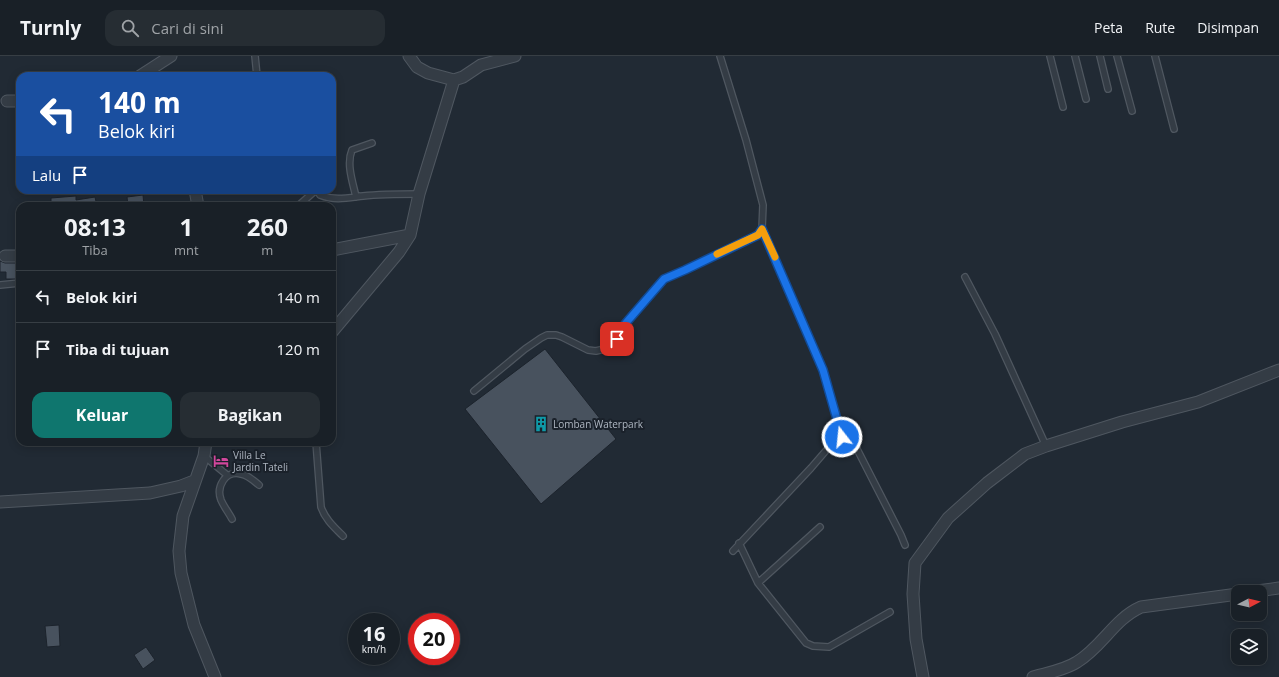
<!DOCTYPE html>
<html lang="id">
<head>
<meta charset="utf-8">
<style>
  :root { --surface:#192027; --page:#262d33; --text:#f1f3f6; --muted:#9fa3a7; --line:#373e44; --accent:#0f766e }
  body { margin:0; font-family:"Open Sans",sans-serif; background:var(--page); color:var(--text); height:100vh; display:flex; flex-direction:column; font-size:15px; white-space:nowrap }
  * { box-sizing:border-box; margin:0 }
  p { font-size:13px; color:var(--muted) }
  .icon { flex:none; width:22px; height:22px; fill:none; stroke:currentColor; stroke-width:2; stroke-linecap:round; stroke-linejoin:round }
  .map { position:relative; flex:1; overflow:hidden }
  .sheet { position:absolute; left:16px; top:146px; width:320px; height:244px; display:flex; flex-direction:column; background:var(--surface); border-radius:12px; box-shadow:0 2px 10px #0003,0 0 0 1px var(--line) }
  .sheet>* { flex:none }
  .guide { position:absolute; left:16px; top:16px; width:320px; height:122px; border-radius:12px; box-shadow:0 2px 10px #0003,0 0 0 1px var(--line); background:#1a4fa0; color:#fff; overflow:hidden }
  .needle { width:26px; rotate:83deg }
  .controls { position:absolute; left:1231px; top:529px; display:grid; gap:8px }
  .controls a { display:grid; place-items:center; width:36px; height:36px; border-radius:8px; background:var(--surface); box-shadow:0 2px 10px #0003,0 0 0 1px var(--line); font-size:20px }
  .speed { position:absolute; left:348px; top:557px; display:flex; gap:8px; font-size:20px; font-weight:700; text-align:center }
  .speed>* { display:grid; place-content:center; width:52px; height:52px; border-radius:50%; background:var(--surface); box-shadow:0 2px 10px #0003,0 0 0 1px var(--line); line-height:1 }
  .speed small { font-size:10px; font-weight:400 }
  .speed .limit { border:6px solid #d22; background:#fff; color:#111 }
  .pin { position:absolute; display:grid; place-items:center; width:34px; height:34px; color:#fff; margin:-17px; border-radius:8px; box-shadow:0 2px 6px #0006 }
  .me { position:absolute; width:44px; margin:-22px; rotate:344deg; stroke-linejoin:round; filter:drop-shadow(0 0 3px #0008) }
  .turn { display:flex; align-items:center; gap:14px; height:84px; padding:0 16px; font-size:18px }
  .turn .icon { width:52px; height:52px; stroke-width:2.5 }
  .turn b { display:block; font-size:28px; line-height:34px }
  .then { display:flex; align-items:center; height:38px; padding:0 16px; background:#0003; gap:8px; font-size:15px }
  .eta { display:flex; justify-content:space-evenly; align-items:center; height:68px; text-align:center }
  .eta b { font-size:24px; font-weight:700; line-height:28px }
  .cta { display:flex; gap:8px; margin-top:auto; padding:8px 16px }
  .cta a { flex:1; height:46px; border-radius:12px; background:var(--accent); color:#fff; font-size:16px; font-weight:700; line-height:46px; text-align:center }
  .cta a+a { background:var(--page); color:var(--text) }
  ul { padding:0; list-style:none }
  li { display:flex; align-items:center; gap:12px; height:52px; padding:0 16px; border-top:1px solid var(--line) }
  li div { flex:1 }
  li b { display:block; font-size:15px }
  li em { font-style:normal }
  header { display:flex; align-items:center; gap:24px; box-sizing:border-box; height:56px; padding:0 20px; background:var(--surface); border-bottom:1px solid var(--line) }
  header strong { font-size:19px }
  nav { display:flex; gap:22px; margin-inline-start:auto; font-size:14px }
  .search { width:280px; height:36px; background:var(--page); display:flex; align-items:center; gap:10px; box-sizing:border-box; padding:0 14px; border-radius:12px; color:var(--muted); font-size:15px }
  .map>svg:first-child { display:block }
  .building { fill:#48525e; stroke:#1c232c }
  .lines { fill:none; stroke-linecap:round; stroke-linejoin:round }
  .lane-casing { stroke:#4f5760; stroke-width:8 }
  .street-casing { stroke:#4f5760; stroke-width:13 }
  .lane { stroke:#343c45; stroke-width:5.5 }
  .street { stroke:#343c45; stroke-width:11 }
  .route-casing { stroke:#114b97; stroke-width:10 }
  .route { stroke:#1a73e8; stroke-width:7 }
  .slow { stroke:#f59e0b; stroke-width:7 }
  .labels { text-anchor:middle; stroke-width:4; stroke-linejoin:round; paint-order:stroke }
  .poi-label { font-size:10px; fill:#afb7c2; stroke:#1a212a; text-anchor:start }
</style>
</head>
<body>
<header>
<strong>Turnly</strong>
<div class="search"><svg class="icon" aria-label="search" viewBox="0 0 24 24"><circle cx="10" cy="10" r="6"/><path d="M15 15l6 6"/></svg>Cari di sini</div>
<nav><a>Peta</a><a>Rute</a><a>Disimpan</a></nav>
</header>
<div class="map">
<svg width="1279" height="621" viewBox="0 0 1279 621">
  <rect width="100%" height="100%" fill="#212a34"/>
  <path class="building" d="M143 139 144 150H128L127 141Z
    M76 140V144L95 141 97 150H51V142Z
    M0 205 5 207H20V223H6V216H0Z
    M545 293 616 383 541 448 465 353Z
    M59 569 60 590 47 591 45 570Z
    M146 591 155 604 143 613 134 599Z"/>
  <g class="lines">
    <g class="lane-casing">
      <path id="lane" d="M255 0 257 20
        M1050 0 1063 51
        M1075 0 1086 43
        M1100 0 1108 33
        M1117 0 1132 55
        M1155 0 1174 73
        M317 134 320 139C335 145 347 142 363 140 381 138 400 138 419 138
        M359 140 356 141C353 127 346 108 352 94L372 87
        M298 150 316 134
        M762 173 823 314 842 381
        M965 221 995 278 1046 390
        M0 229 20 227
        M474 335 525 293 541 282 547 279H556L562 281 588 294 596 295 608 292 617 283 625 268 664 223 685 214 758 179 762 173 763 149 746 84 720 0
        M316 386 321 451C325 463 334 471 343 480
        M204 400 227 419
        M232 463C229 457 224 451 221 444 216 431 225 414 241 418 248 419 254 425 259 429
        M739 487 758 527 806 587 813 590 829 591 890 556
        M733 495 811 412 836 383 847 381 857 393 901 479 905 489
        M758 527 820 471"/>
    </g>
    <g class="street-casing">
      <path id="street" d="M409 0 417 11 428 17 454 24
        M140 20 171 0
        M7 45H20
        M195 134 198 150
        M332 194 410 179
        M5 200H20
        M332 276 399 196 410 179 419 138 454 24 463 21 481 9 515 0
        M206 386 204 400 183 460 179 495 181 517 194 569 215 621
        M0 446 150 437 181 430 194 425
        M1249 536 1279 532
        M923 621 916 583 913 538 915 507 948 462 987 427 1025 398 1046 390 1122 366 1198 346 1279 314
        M1033 621C1047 617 1065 614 1077 606 1102 591 1114 563 1141 551L1238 538"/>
    </g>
    <use href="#lane" class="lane"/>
    <use href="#street" class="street"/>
  </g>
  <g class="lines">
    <g class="route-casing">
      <path id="route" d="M617 283 625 268 664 223 685 214 758 179 762 173 823 314 842 381"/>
    </g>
    <use href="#route" class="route"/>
    <path class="slow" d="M717 198 758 179 762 173 775 201"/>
  </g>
  <defs>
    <g id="building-bare" transform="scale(1.2)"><path d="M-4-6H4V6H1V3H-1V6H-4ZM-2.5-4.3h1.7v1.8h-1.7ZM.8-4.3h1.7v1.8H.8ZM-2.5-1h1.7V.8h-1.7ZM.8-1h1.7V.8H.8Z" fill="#0f9aa8" stroke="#1a212a" stroke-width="2.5" paint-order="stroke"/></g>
    <g id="hotel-bare" transform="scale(1.2)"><path d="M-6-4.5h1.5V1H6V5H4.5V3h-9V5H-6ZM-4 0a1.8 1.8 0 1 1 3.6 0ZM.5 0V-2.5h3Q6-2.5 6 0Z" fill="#d1479c" stroke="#1a212a" stroke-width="2.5" paint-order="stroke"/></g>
  </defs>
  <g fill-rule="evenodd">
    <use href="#building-bare" x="541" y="368"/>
    <use href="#hotel-bare" x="221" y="405"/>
  </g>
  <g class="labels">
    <g class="poi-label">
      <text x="553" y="372">Lomban Waterpark</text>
      <text x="233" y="403">Villa Le<tspan x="233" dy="12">Jardin Tateli</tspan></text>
    </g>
  </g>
</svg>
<div class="controls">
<a><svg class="needle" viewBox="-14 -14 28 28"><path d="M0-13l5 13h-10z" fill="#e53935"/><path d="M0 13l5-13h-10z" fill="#9fa3a7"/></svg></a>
<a><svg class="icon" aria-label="layers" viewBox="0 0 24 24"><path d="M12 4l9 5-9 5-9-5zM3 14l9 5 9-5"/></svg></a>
</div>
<div class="speed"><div>16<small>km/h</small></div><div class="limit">20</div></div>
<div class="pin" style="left:617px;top:283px;background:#d93025"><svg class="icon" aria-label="arrive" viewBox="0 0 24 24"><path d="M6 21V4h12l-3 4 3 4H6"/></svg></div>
<svg class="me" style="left:842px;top:381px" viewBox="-20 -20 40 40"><circle r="17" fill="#1a73e8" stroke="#fff" stroke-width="3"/><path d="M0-11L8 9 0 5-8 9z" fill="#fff"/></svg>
<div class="guide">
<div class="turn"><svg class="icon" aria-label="left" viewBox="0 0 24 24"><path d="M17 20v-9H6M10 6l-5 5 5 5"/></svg><div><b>140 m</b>Belok kiri</div></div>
<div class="then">Lalu<svg class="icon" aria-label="arrive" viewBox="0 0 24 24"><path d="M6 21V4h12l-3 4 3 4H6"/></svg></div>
</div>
<section class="sheet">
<div class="eta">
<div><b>08:13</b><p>Tiba</p></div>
<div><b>1</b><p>mnt</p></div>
<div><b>260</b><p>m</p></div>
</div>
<ul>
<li><svg class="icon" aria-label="left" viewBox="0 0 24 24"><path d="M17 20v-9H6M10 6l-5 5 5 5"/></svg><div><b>Belok kiri</b></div><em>140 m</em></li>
<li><svg class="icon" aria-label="arrive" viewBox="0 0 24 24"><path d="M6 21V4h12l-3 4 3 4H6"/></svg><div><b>Tiba di tujuan</b></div><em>120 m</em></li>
</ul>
<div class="cta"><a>Keluar</a><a>Bagikan</a></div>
</section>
</div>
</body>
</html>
